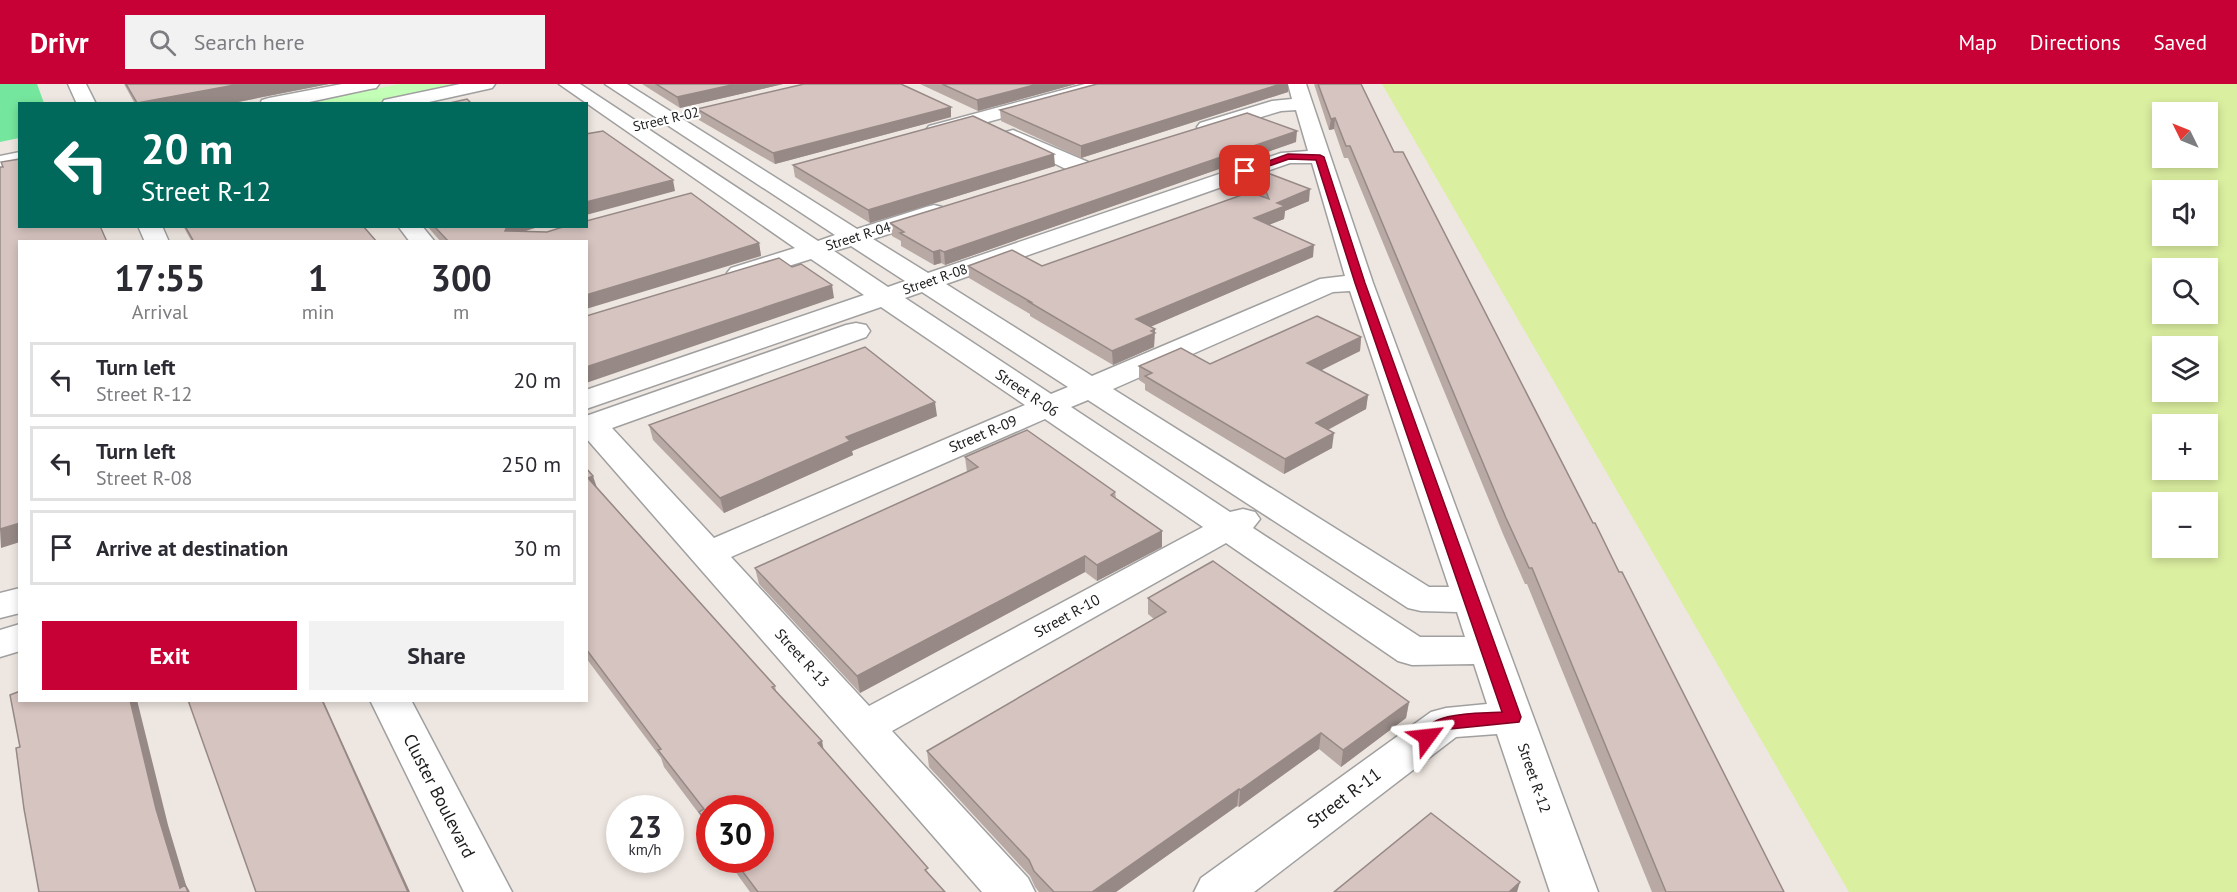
<!DOCTYPE html>
<html lang="en">
<head>
<meta charset="utf-8">
<style>
  :root { --surface:#fff; --page:#f2f2f3; --text:#2b2b33; --muted:#7c7c81; --line:#e1e1e2; --accent:#c70035 }
  body { margin:0; font-family:"PT Sans",sans-serif; background:var(--page); color:var(--text); height:100vh; display:flex; flex-direction:column; font-size:22px; white-space:nowrap }
  * { box-sizing:border-box; margin:0 }
  p { font-size:20px; color:var(--muted) }
  .icon { flex:none; width:33px; height:33px; fill:none; stroke:currentColor; stroke-width:2; stroke-linecap:round; stroke-linejoin:round }
  .map { position:relative; flex:1; overflow:hidden }
  .sheet { position:absolute; left:18px; top:156px; width:570px; height:462px; display:flex; flex-direction:column; background:var(--surface); border-radius:0px; box-shadow:0 3px 9px #0003 }
  .sheet>* { flex:none }
  .banner { position:absolute; left:18px; top:18px; width:570px; height:126px; border-radius:0px; box-shadow:0 3px 9px #0003; background:#00695c; color:#fff; overflow:hidden }
  .needle { width:39px; rotate:313deg }
  .buttons { position:absolute; left:2152px; top:18px; display:grid; gap:12px }
  .buttons a { display:grid; place-items:center; width:66px; height:66px; border-radius:0px; background:var(--surface); box-shadow:0 3px 9px #0003; font-size:30px }
  .speed { position:absolute; left:606px; top:711px; display:flex; gap:12px; font-size:30px; font-weight:700; text-align:center }
  .speed>* { display:grid; place-content:center; width:78px; height:78px; border-radius:50%; background:var(--surface); box-shadow:0 3px 9px #0003; line-height:1 }
  .speed small { font-size:15px; font-weight:400 }
  .speed .limit { border:9px solid #d22; background:#fff; color:#111 }
  .pin { position:absolute; display:grid; place-items:center; width:51px; height:51px; color:#fff; margin:-26px; border-radius:12px; box-shadow:0 3px 9px #0006 }
  .me { position:absolute; width:66px; margin:-33px; rotate:60deg; stroke-linejoin:round; filter:drop-shadow(0 0 4px #0008) }
  .turn { display:flex; align-items:center; gap:21px; height:126px; padding:0 24px; font-size:27px }
  .turn .icon { width:78px; height:78px; stroke-width:2.5 }
  .turn b { display:block; font-size:42px; line-height:51px }
  .eta { display:flex; justify-content:space-evenly; align-items:center; height:102px; text-align:center }
  .eta b { font-size:36px; font-weight:800; line-height:42px }
  .button { display:flex; gap:12px; margin-top:auto; padding:12px 24px }
  .button a { flex:1; height:69px; border-radius:0px; background:var(--accent); color:#fff; font-size:24px; font-weight:800; line-height:69px; text-align:center }
  .button a+a { background:var(--page); color:var(--text) }
  ul { padding:0; list-style:none }
  li { display:flex; align-items:center; gap:18px; height:75px; margin:0 12px 9px; padding:0 12px; border:3px solid var(--line); border-radius:0px }
  li div { flex:1 }
  li b { display:block; font-size:22px }
  li em { font-style:normal }
  header { display:flex; align-items:center; gap:36px; box-sizing:border-box; height:84px; padding:0 30px; background:var(--accent); color:#fff }
  header strong { font-size:28px }
  nav { display:flex; gap:33px; margin-inline-start:auto; font-size:21px }
  .search { width:420px; height:54px; background:var(--page); display:flex; align-items:center; gap:15px; box-sizing:border-box; padding:0 21px; border-radius:0px; color:var(--muted); font-size:22px }
  .map>svg:first-child { display:block }
  .grass { fill:#dbefa0; fill-rule:evenodd }
  .park { fill:#c4ffb7 }
  .pitch { fill:#75e69d }
  .lines { fill:none; stroke-linecap:round; stroke-linejoin:round }
  .minor-casing { stroke:#a0a0a0; stroke-width:3 }
  .minor { fill:#fff; fill-rule:evenodd }
  .wall { fill:#b8a9a5 }
  .shaded-wall { fill:#968986 }
  .building { fill:#d6c4c0; stroke:#968986; stroke-width:1.5 }
  .route { fill:#c70035; stroke:#810022; stroke-width:1.5 }
  .labels { text-anchor:middle; stroke-width:4.5; stroke-linejoin:round; paint-order:stroke }
  .far-street-label { font-size:14px; fill:#1c1c1c; stroke:#fff }
  .street-label { font-size:15px; fill:#1c1c1c; stroke:#fff }
  .near-street-label { font-size:18px; fill:#1c1c1c; stroke:#fff }
</style>
</head>
<body>
<header>
<strong>Drivr</strong>
<div class="search"><svg class="icon" aria-label="search" viewBox="0 0 24 24"><circle cx="10" cy="10" r="6"/><path d="M15 15l6 6"/></svg>Search here</div>
<nav><a>Map</a><a>Directions</a><a>Saved</a></nav>
</header>
<div class="map">
<svg width="2237" height="808" viewBox="0 0 2237 808">
  <rect width="100%" height="100%" fill="#eee6e0"/>
  <path class="grass" d="M1382 0H2237V808H1849ZM2163 28H2208V74H2163ZM2208 106V152H2163V106ZM2208 184V230H2163V184ZM2163 262H2208V308H2163ZM2208 340V386H2163V340ZM2208 418V464H2163V418Z"/>
  <path class="park" d="M399 0H486L391 19 300 20Z"/>
  <path class="pitch" d="M0 0H37L44 19 20 20 19 54 0 58Z"/>
  <g class="lines">
    <g class="minor-casing">
      <path id="minor" d="M68 0H86L96 20H77Z
        M342 0H379L376 4 370 5 300 20H260L262 16 269 14Z
        M460 0H495L492 4 420 20H382L384 16Z
        M559 0H580L818 157 835 151 605 0H627L857 145 926 123 934 121 942 123 945 128 942 133 873 155 928 189 1281 69 1308 67 1296 26 1281 27 1207 49 1200 47 1197 43 1200 39 1272 17 1292 15 1288 0H1306L1373 199 1598 808H1550L1497 650 1456 653 1254 808H1194L1201 794 1431 628 1446 624 1487 620 1474 580 1412 581 1398 577 1226 459 892 647 1028 794 1035 808H982L586 354V332L846 241 856 239 866 241 870 247 866 253 612 344 714 454 1025 321 881 223 586 325V306L864 211 811 175 740 197 731 194 727 189 731 184 795 164ZM1290 79H1312L1345 192 1320 195 1092 292 946 200ZM851 162 905 197 888 203 834 167ZM1350 207 1449 503H1429L1113 305 1333 208ZM922 208 1068 303 1051 310 905 214ZM1088 316 1408 524 1421 527 1457 528 1465 553H1420L1253 444 1260 435 1255 428 1243 425 1230 428 1071 323ZM1045 335 1203 443 869 622 731 473Z
        M1085 0H1115L1112 4 936 52 929 50 926 46 929 42Z
        M1013 46 1088 78 1091 83 1088 88 1080 89 1072 88 1006 56 1003 52 1006 48Z
        M20 68V80L0 84V72Z
        M138 142H162L169 158H145Z
        M398 142H422L435 158H410Z
        M20 504V529L0 534V509Z
        M20 540V567L0 573V546Z
        M370 616H411L512 808H464Z"/>
    </g>
    <use href="#minor" class="minor"/>
  </g>
  <path class="wall" d="M124 0H329L228 20H135Z
    M642 0H783L680 24Z
    M920 0H1076L978 27Z
    M1097 0H1288V8L1081 74 1001 37 1000 26Z
    M1314 0H1361L1394 68 1619 488 1784 808H1652L1527 500H1525L1503 450 1348 74H1344L1334 45 1329 46Z
    M697 25 951 33 775 80 699 36Z
    M1296 58 945 181 941 179 934 181 901 162V157L892 152 890 139Z
    M793 81 1055 82 870 139 795 93Z
    M1257 85 1309 117 1285 127 1284 135 1268 141 1313 173 1150 243 1155 245 1154 263 1113 281 1030 232V230L969 194 968 182H1042L1262 113 1257 96Z
    M183 142H363L377 158H192Z
    M427 142H541L525 147 759 159 761 172 586 158H441Z
    M1361 253 1360 267 1320 286 1368 311 1366 325 1328 346 1332 364 1284 390 1145 306V300L1139 296V282L1210 280Z
    M937 332 852 367 853 371 724 429 653 356 649 341Z
    M965 373 1115 408 1116 414 1162 447V463L1097 497 1085 488 860 609 759 500 755 484 967 388Z
    M586 384 597 403 775 602 776 607 823 665 945 808H750L727 776H760L710 724V752L704 745 700 731 664 683 661 674 586 574Z
    M1148 514 1409 618 1406 634 1341 683 1319 665 1239 723 1237 722 1116 808H1039L1035 803 1030 792 929 683 927 667 1154 535 1148 530Z"/>
  <path class="shaded-wall" d="M240 0H329L228 20 137 19Z
    M736 0H783L680 24 677 13Z
    M1038 0H1076L978 27 977 16Z
    M1281 0H1288V8L1081 74V62Z
    M951 23V33L775 80 773 69Z
    M1335 34 1334 45 1329 46 1331 35Z
    M1297 47 1296 58 945 181 944 168Z
    M1054 70 1055 82 870 139 868 126Z
    M673 96 675 107 586 131V118Z
    M1310 105 1309 117 1285 127 1284 135 1253 147 1254 134 1277 119Z
    M507 142H541L513 151 505 147Z
    M759 159 761 172 586 225V211Z
    M1314 161 1313 173 1136 249V235Z
    M940 166 941 179 934 181 933 168Z
    M832 201 834 214 586 299V283Z
    M1155 245 1154 263 1113 281 1112 267Z
    M1361 253 1360 267 1306 294 1307 279Z
    M1368 311 1366 325 1314 353 1316 339Z
    M935 318 937 332 852 367 853 371 724 429 720 414 846 353Z
    M1334 349 1332 364 1284 390 1285 375Z
    M593 392 598 407 588 394Z
    M20 439V458L1 464 0 445Z
    M1162 447V463L1097 497V481Z
    M1085 472V488L860 609 857 592Z
    M130 616H137L168 741 186 801 190 808H183L180 804 156 725Z
    M322 616H323L410 808H408Z
    M1409 618 1406 634 1341 683 1343 666Z
    M1321 649 1319 665 1239 723 1240 706Z
    M822 657 825 673 818 659Z
    M1239 705 1237 722 1116 808H1092Z
    M1520 798 1517 808H1509Z"/>
  <path class="building" d="M126 0H240L137 19Z
    M656 0H736L677 13Z
    M804 0H901L951 23 773 69 697 25Z
    M942 0H1038L977 16Z
    M1097 0H1281L1081 62 1000 26Z
    M1318 0H1361L1394 68H1403L1593 439H1595L1619 488H1622L1784 808H1666L1532 484H1529L1506 434 1350 62H1346L1335 34 1331 35Z
    M467 15 472 20H445Z
    M1247 29 1297 47 944 168 940 166 933 168 900 149 904 148 890 139Z
    M973 32 1054 70 868 126 793 81Z
    M603 47 673 96 586 118V50Z
    M20 75V142H100L107 158H20V439L0 445V83H3L1 78Z
    M1257 85 1310 105 1277 119 1285 122 1254 134 1314 161 1136 235 1155 245 1151 247 1155 249 1112 267 1029 218H1031L968 182 1012 166 1042 182 1250 108 1269 115Z
    M691 109 759 159 586 211V158H449L434 142H507L505 147 547 148 566 142H586V137Z
    M185 142H363L377 158H194Z
    M779 174 792 183 801 180 832 201 586 283V232Z
    M1317 232 1361 253 1307 279 1368 311 1316 339 1334 349 1285 375 1145 292 1152 289 1139 282 1181 264 1210 280Z
    M865 263 935 318 846 353 850 357 720 414 649 341Z
    M1027 346 1115 408 1111 411 1162 447 1097 481 1085 472 857 592 755 484 978 383 965 373Z
    M586 384 593 392 588 394 775 602 772 603 822 657 818 659 928 784 925 786 945 808H758L734 776H760V724H710V742L699 728 704 725 658 666 661 665 586 565Z
    M1213 477 1409 618 1343 666 1321 649 1240 706 1239 705 1092 808H1054L1034 787 1029 776 927 667 1166 528 1148 514Z
    M20 607V616H130L156 725 180 804 185 801 188 808H39L24 725 16 664 20 663 10 611Z
    M188 616H322L408 808H256Z
    M1431 729 1520 798 1509 808H1334Z"/>
  <path class="route" d="M1288 70 1320 71 1324 73 1365 199 1521 633 1519 638 1450 645 1427 660 1420 658 1418 653C1433 626 1476 630 1502 628L1355 199 1316 76 1289 75 1249 89 1241 87Z"/>
  <g class="labels">
    <g class="far-street-label">
      <text transform="translate(666 35) rotate(-13)" y="5">Street R-02</text>
      <text transform="translate(858 152) rotate(-17)" y="5">Street R-04</text>
      <text transform="translate(935 195) rotate(-19)" y="5">Street R-08</text>
    </g>
    <g class="street-label">
      <text transform="translate(1027 309) rotate(34)" y="5">Street R-06</text>
      <text transform="translate(983 350) rotate(-23)" y="5">Street R-09</text>
      <text transform="translate(1067 532) rotate(-29)" y="5">Street R-10</text>
      <text transform="translate(802 574) rotate(48)" y="5">Street R-13</text>
      <text transform="translate(1534 694) rotate(71)" y="5">Street R-12</text>
    </g>
    <g class="near-street-label">
      <text transform="translate(439 712) rotate(63)" y="6">Cluster Boulevard</text>
      <text transform="translate(1344 714) rotate(-37)" y="6">Street R-11</text>
    </g>
  </g>
</svg>
<div class="buttons">
<a><svg class="needle" viewBox="-14 -14 28 28"><path d="M0-13l5 13h-10z" fill="#e53935"/><path d="M0 13l5-13h-10z" fill="#7c7c81"/></svg></a>
<a><svg class="icon" aria-label="sound" viewBox="0 0 24 24"><path d="M4 9h4l5-4v14l-5-4H4zM17 9q2 3 0 6"/></svg></a>
<a><svg class="icon" aria-label="search" viewBox="0 0 24 24"><circle cx="10" cy="10" r="6"/><path d="M15 15l6 6"/></svg></a>
<a><svg class="icon" aria-label="layers" viewBox="0 0 24 24"><path d="M12 4l9 5-9 5-9-5zM3 14l9 5 9-5"/></svg></a>
<a>+</a>
<a>−</a>
</div>
<div class="speed"><div>23<small>km/h</small></div><div class="limit">30</div></div>
<div class="pin" style="left:1245px;top:87px;background:#d93025"><svg class="icon" aria-label="arrive" viewBox="0 0 24 24"><path d="M6 21V4h12l-3 4 3 4H6"/></svg></div>
<svg class="me" style="left:1427px;top:653px" viewBox="-20 -20 40 40"><path d="M0-17L14 15 0 8-14 15z" fill="#c70035" stroke="#fff" stroke-width="4"/></svg>
<div class="banner">
<div class="turn"><svg class="icon" aria-label="left" viewBox="0 0 24 24"><path d="M17 20v-9H6M10 6l-5 5 5 5"/></svg><div><b>20 m</b>Street R-12</div></div>
</div>
<section class="sheet">
<div class="eta">
<div><b>17:55</b><p>Arrival</p></div>
<div><b>1</b><p>min</p></div>
<div><b>300</b><p>m</p></div>
</div>
<ul>
<li><svg class="icon" aria-label="left" viewBox="0 0 24 24"><path d="M17 20v-9H6M10 6l-5 5 5 5"/></svg><div><b>Turn left</b><p>Street R-12</p></div><em>20 m</em></li>
<li><svg class="icon" aria-label="left" viewBox="0 0 24 24"><path d="M17 20v-9H6M10 6l-5 5 5 5"/></svg><div><b>Turn left</b><p>Street R-08</p></div><em>250 m</em></li>
<li><svg class="icon" aria-label="arrive" viewBox="0 0 24 24"><path d="M6 21V4h12l-3 4 3 4H6"/></svg><div><b>Arrive at destination</b></div><em>30 m</em></li>
</ul>
<div class="button"><a>Exit</a><a>Share</a></div>
</section>
</div>
</body>
</html>
